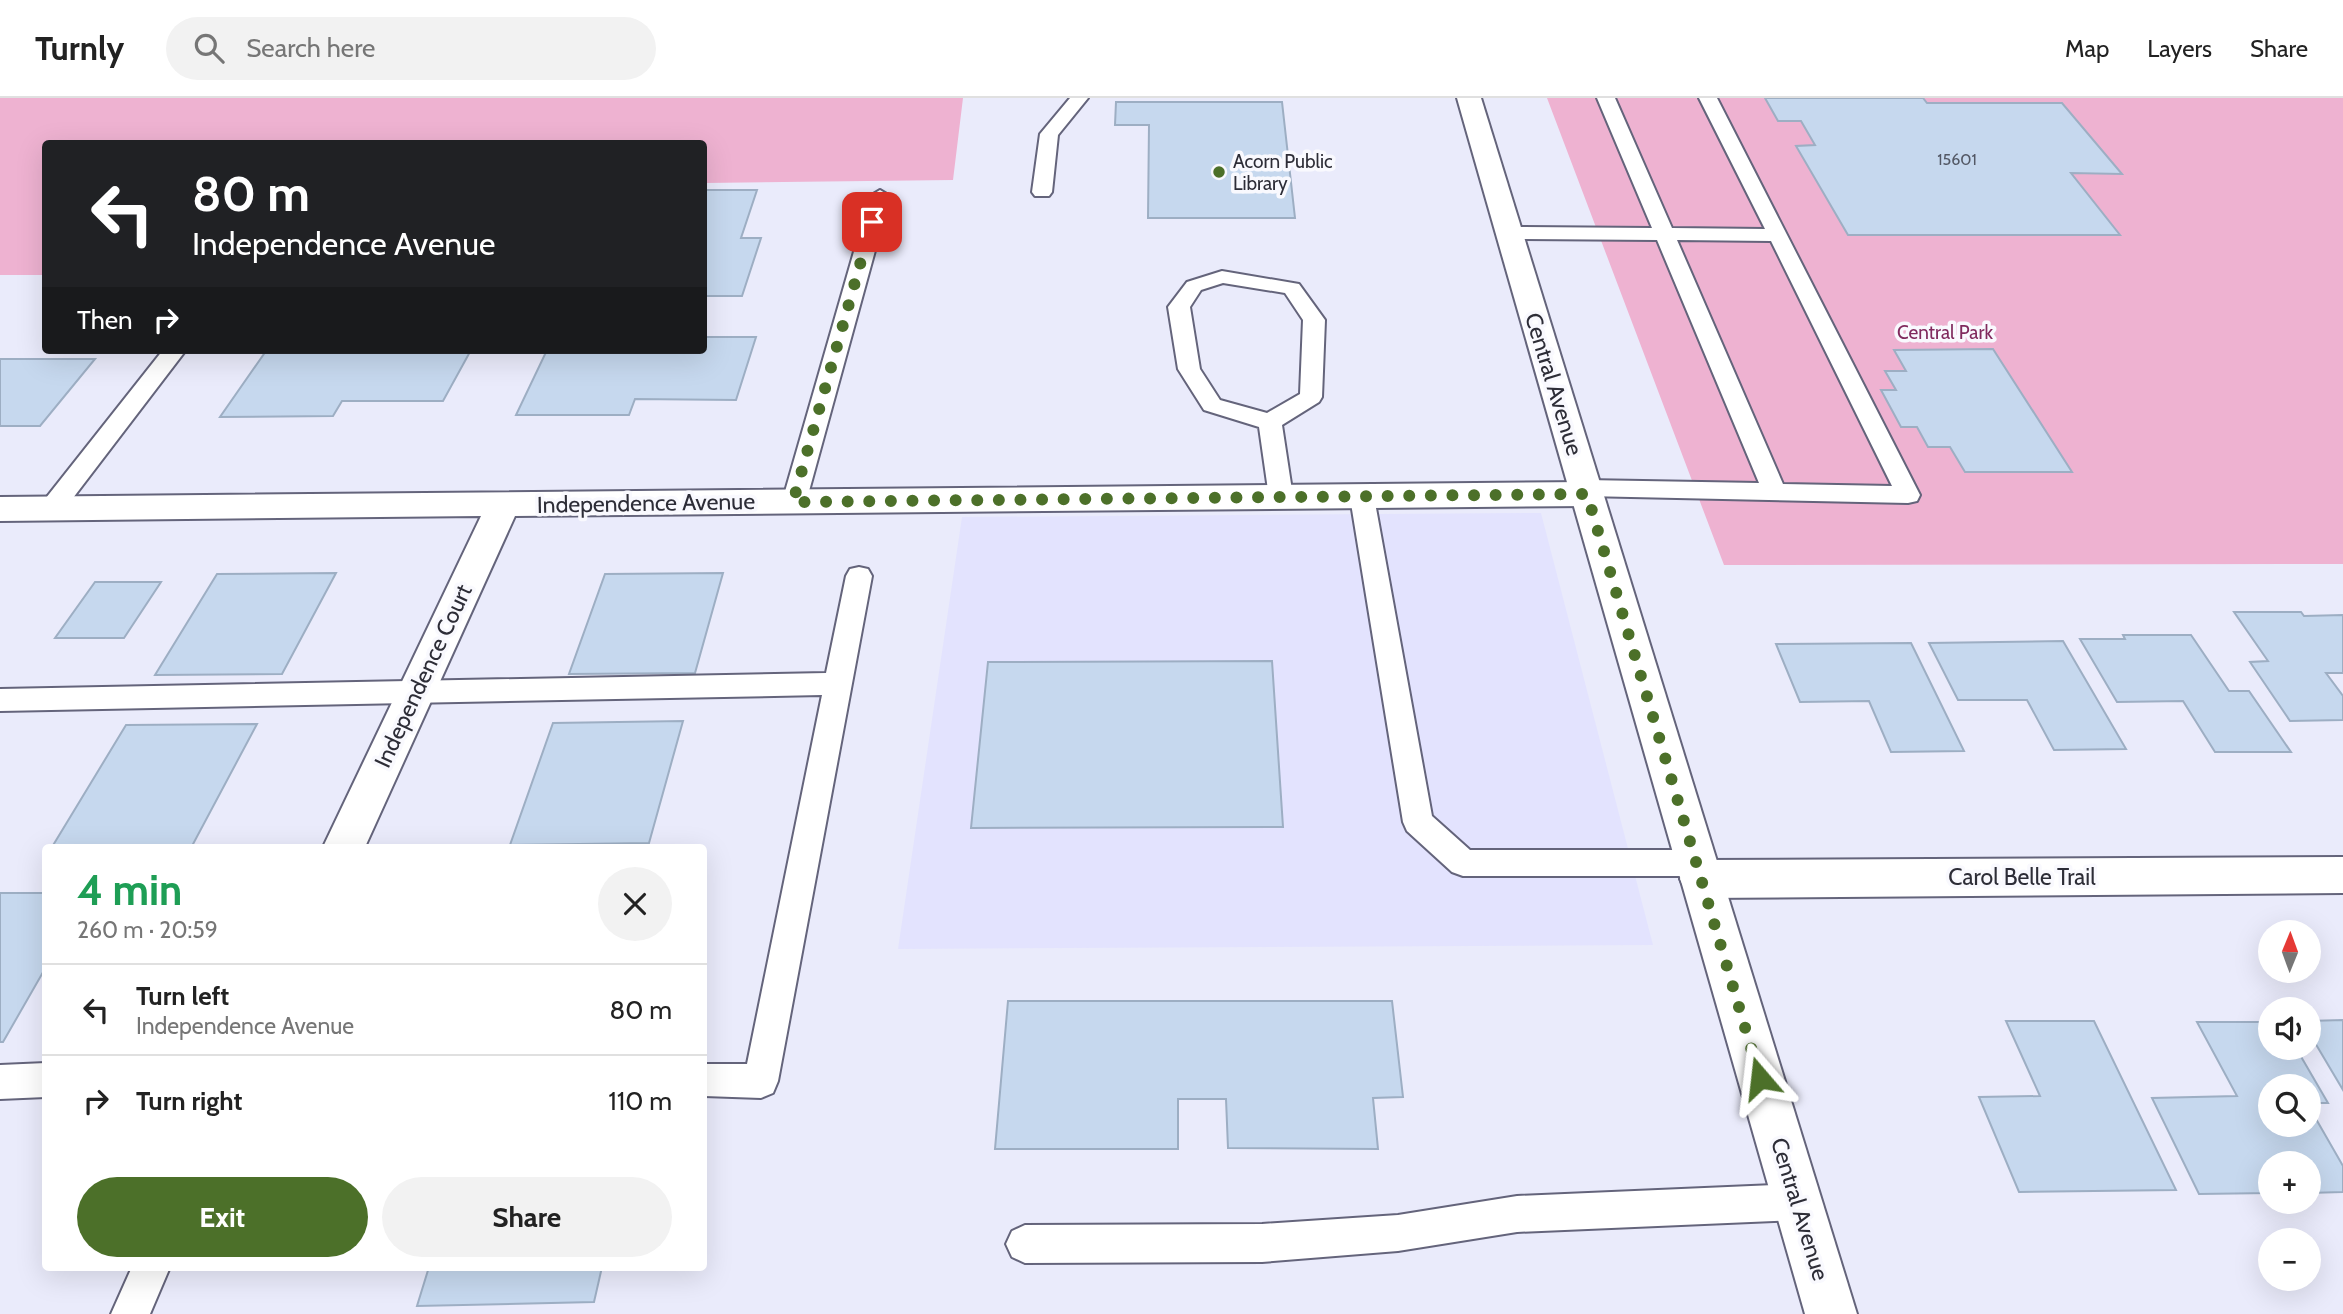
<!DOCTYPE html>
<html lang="en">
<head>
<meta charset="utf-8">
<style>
  :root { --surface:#fff; --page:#f2f2f2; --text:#222; --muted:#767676; --line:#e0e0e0; --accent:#4c7029 }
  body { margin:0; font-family:Cabin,sans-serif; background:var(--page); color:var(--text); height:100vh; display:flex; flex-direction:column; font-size:26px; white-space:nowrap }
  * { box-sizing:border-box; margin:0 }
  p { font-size:23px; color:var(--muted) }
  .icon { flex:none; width:38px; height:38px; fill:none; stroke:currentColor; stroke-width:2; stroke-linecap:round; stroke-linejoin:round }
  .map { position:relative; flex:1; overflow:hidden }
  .side { position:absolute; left:42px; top:746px; width:665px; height:427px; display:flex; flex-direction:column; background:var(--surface); border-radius:7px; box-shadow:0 7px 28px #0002 }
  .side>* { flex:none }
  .banner { position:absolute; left:42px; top:42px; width:665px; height:214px; border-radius:7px; box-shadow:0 7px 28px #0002; background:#202124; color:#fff; overflow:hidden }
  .needle { width:46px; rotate:1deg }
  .tools { position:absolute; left:2258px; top:822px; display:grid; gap:14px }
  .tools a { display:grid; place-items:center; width:63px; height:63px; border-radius:50%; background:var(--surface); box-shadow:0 7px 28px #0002; font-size:35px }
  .pin { position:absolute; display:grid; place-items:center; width:60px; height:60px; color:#fff; margin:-30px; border-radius:14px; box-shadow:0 4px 10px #0006 }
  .me { position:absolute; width:77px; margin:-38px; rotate:343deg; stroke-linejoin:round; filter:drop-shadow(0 0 5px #0008) }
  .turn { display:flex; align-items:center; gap:24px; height:147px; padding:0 35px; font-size:32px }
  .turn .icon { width:91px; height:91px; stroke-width:2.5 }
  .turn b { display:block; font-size:49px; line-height:60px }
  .then { display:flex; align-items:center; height:66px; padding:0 35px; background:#0003; gap:14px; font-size:26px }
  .round { display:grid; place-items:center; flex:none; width:74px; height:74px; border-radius:37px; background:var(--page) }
  .head { display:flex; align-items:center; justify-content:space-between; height:119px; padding:0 35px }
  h1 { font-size:42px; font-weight:700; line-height:52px; color:#1e9e55 }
  .action { display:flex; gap:14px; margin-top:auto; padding:14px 35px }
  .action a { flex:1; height:80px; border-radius:42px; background:var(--accent); color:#fff; font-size:28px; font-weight:700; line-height:80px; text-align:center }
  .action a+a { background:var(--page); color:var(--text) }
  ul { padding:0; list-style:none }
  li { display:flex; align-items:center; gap:21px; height:91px; padding:0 35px; border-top:2px solid var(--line) }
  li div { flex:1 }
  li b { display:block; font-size:26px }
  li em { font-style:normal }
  header { display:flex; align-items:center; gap:42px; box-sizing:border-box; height:98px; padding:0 35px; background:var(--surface); border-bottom:2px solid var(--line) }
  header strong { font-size:33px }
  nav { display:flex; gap:38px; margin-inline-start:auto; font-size:24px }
  .search { width:490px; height:63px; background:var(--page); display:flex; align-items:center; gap:18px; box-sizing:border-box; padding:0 24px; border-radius:38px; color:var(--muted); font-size:26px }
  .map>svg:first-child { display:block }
  .built { fill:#e3e3fe }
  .green { fill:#eeb2d1 }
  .building { fill:#c6d8ee; stroke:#9daec3; stroke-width:2 }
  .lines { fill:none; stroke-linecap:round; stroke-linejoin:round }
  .service-casing { stroke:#64647b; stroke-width:4 }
  .minor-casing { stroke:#64647b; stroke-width:4 }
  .tertiary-casing { stroke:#64647b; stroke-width:4 }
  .service { fill:#fff; fill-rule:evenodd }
  .minor { fill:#fff; fill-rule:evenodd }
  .tertiary { fill:#fff; fill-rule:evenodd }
  .route { stroke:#4c7029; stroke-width:12; stroke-dasharray:0 21.6 }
  .poi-dot { fill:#4c7029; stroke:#f9f9fe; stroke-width:2.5 }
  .labels { text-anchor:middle; stroke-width:7; stroke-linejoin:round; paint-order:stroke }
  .far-number-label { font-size:16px; fill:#535865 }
  .far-poi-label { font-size:19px; fill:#2d2d37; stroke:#f9f9fe; text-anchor:start }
  .far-park-label { font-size:19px; fill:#802a5e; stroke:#f9f9fe }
  .street-label { font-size:23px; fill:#2d2d37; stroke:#f9f9fe }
</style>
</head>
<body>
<header>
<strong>Turnly</strong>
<div class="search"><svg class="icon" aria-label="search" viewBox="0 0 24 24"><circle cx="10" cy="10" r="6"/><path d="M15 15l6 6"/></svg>Search here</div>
<nav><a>Map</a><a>Layers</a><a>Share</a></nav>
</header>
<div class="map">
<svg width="2343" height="1216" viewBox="0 0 2343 1216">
  <rect width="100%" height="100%" fill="#eaebfb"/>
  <path class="built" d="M1541 415 1653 847 898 851 962 419Z"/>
  <path class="green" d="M0 0H963L953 82 704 85V46H46L45 177H0Z
    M1547 0H2343V466L1724 467Z"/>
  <path class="building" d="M1765 0H1923L1927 5H2062L2122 76 2071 75 2120 137H1848L1796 48 1815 47 1801 23H1778Z
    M1116 4H1282L1295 120H1148L1149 27H1115Z
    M704 92H757L741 140H761L742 198H704Z
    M704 239H756L736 302 635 301 629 317H516L547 252H704Z
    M1993 251 2072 374H1965L1950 349H1928L1917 329H1901L1881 292H1896L1885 273H1906L1894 252Z
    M471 252 443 303H342L333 318 220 319 266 253Z
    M0 261H95L40 328H0Z
    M336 475 282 576 155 577 217 476Z
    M723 475 695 575 569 576 605 476Z
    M95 484H161L124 540H55Z
    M2234 514H2301L2304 518 2343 517V575H2326L2343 598V622L2290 623 2250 564 2268 563Z
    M2123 537H2191L2229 593H2249L2291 654H2215L2183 603 2117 604 2080 541H2125Z
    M2063 543 2126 651 2054 652 2027 602H1958L1929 545Z
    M1911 545 1964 653 1891 654 1869 603 1800 604 1776 546Z
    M1272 563 1283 729 971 730 988 564Z
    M683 623 649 745 510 747 553 625Z
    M257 626 192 748 52 749 126 627Z
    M0 795H46V869L3 944H0Z
    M1008 903H1392L1403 999 1373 1000 1378 1051 1228 1050 1226 1001H1178V1051H995Z
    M2343 922V992L2308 933V923Z
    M2006 923H2094L2176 1092 2019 1094 1979 999 2040 998Z
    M2197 924H2270V950H2296L2328 1005H2308V989H2270V1027H2308V1007L2343 1068V1094L2308 1095V1066H2270V1095L2199 1096 2152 1000 2237 998Z
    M429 1169H602L594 1204 417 1208Z"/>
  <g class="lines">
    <g class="service-casing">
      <path id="service" d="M1070 0H1088L1058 37 1052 94 1049 98H1035L1032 94 1040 36Z
        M1597 0H1615L1672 130 1765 131 1699 0H1717L1920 397 1917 403 1908 405 1585 398 1576 396 1573 390 1576 384 1585 382 1759 385 1657 142 1510 141 1503 139 1500 135 1503 131 1510 129 1652 130ZM1677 142 1771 143 1892 388 1783 386Z
        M880 92 890 98 806 404 803 410 794 412 785 410 782 404 870 98Z
        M1222 173 1299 186 1325 222 1322 299 1319 304 1282 327 1293 399 1290 405 1281 407 1272 405 1269 399 1259 329 1204 312 1178 271 1168 209 1187 184ZM1223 185 1285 195 1303 222 1300 296 1267 315 1220 302 1200 271 1190 209 1201 192Z
        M163 252H186L60 417 51 420 42 417 39 411 42 405Z
        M1362 391 1371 393 1374 399 1432 718 1470 752H1696L1707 756 1711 765 1707 774 1696 778H1463L1452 774 1407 733 1403 724 1350 399 1353 393Z
        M859 469 868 471 872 478 778 983 773 995 761 1000 704 998V966H747L822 597 0 613V591L826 575 846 478 850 471Z
        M46 965V999L0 1001V967Z
        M1798 1086 1811 1091 1816 1104 1811 1117 1798 1122 1517 1134 1398 1153 1262 1164 1025 1165 1012 1159 1006 1146 1012 1133 1025 1127 1262 1126 1398 1117 1517 1098Z
        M132 1169H170L150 1216H111Z"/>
    </g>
    <g class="minor-casing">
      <path id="minor" d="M1587 384 1599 388 1604 396 1599 404 1587 408 515 418 365 749H323L481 418 0 423V399Z
        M2343 759V795L1701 800 1686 794 1680 781 1686 768 1701 762Z"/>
    </g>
    <g class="tertiary-casing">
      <path id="tertiary" d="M1457 0H1481L1857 1216H1805Z"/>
    </g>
    <use href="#service" class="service"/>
    <use href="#minor" class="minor"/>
    <use href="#tertiary" class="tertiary"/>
  </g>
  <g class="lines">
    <path class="route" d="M872 124 793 404 1587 396 1760 980"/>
  </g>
  <circle class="poi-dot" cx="1219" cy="74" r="7"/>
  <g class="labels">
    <g class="far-number-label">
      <text x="1957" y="67">15601</text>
    </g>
    <g class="far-poi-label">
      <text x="1233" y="70">Acorn Public<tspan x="1233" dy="22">Library</tspan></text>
    </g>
    <g class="far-park-label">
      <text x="1945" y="241">Central Park</text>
    </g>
    <g class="street-label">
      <text transform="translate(1554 286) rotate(73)" y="8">Central Avenue</text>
      <text transform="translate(646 405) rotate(-1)" y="8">Independence Avenue</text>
      <text transform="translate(423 578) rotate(-65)" y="8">Independence Court</text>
      <text x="2022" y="787">Carol Belle Trail</text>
      <text transform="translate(1800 1111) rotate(73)" y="8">Central Avenue</text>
    </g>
  </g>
</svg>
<div class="tools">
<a><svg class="needle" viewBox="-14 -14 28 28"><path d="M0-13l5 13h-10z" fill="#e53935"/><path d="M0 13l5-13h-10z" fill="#767676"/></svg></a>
<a><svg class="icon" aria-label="sound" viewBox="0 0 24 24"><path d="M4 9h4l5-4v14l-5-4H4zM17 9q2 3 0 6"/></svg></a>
<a><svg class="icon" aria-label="search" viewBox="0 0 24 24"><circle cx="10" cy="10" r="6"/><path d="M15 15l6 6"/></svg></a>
<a>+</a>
<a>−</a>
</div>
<div class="pin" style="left:872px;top:124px;background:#d93025"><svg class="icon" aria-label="arrive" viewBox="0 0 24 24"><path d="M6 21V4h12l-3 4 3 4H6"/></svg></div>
<svg class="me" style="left:1760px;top:980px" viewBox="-20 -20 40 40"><path d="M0-17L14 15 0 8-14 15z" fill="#4c7029" stroke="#fff" stroke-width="4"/></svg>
<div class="banner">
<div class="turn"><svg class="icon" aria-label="left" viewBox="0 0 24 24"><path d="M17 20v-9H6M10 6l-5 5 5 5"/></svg><div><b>80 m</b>Independence Avenue</div></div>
<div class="then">Then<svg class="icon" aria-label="right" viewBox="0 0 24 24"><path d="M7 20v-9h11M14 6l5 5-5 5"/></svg></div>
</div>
<section class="side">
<div class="head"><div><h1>4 min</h1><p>260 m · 20:59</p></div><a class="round"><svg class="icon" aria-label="close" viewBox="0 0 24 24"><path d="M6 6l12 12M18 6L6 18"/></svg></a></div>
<ul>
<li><svg class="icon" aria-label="left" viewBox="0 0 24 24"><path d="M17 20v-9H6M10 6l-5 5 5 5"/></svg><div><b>Turn left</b><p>Independence Avenue</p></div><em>80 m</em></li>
<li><svg class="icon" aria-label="right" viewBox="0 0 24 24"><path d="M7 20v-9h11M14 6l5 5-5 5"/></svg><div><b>Turn right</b></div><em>110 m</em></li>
</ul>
<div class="action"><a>Exit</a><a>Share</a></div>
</section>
</div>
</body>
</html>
